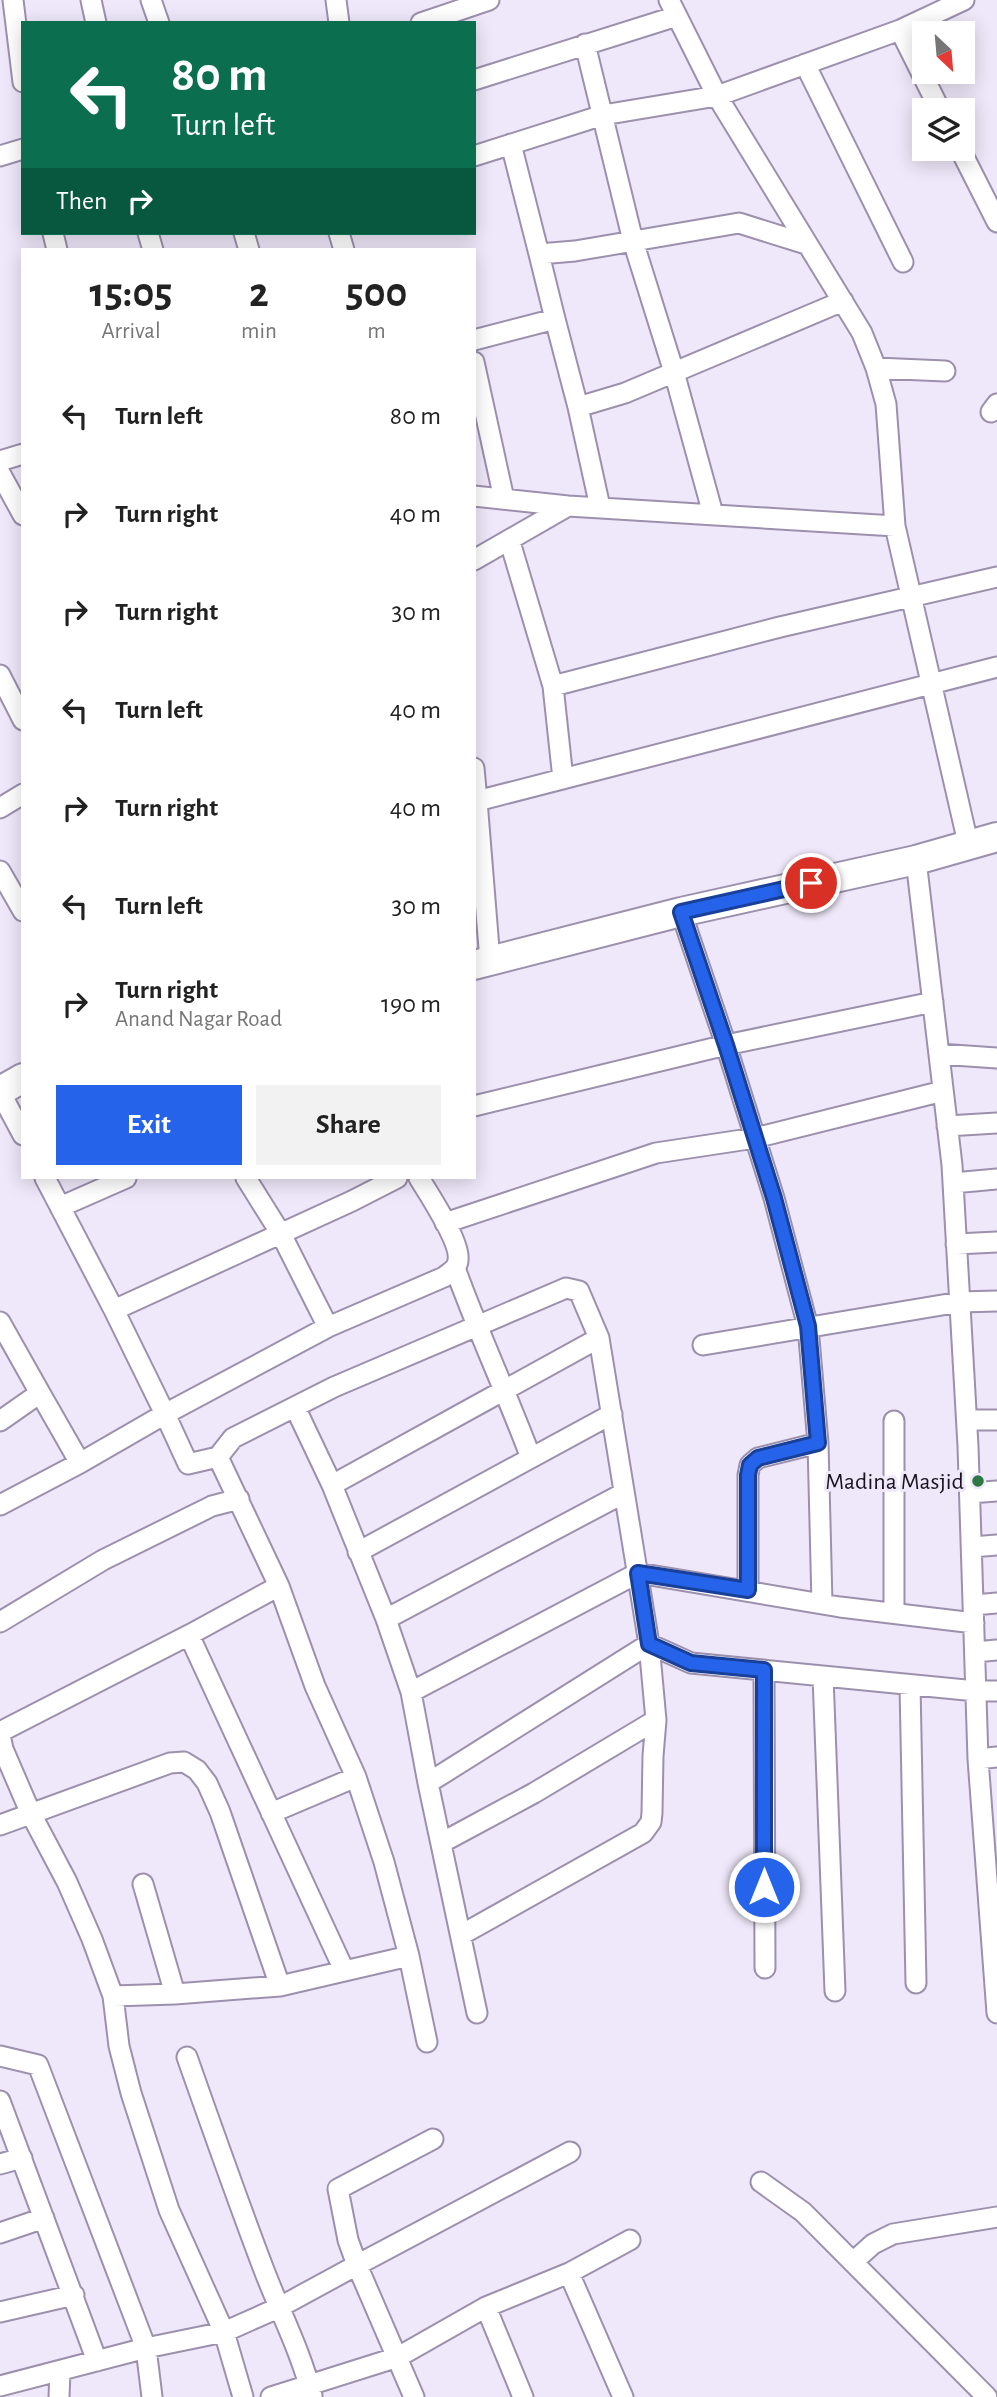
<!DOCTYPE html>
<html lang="en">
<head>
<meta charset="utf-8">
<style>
  :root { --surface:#fff; --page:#f2f2f2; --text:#222; --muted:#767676; --accent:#2563eb }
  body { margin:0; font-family:"Alegreya Sans",sans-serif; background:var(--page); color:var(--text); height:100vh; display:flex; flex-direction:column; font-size:26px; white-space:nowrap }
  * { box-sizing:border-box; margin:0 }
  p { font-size:23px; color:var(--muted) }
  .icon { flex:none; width:38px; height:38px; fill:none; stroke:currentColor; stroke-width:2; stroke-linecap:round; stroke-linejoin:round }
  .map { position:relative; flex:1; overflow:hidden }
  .panel { position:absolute; left:21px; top:248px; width:455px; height:931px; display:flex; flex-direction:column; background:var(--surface); border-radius:0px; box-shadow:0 4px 18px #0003 }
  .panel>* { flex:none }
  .banner { position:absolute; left:21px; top:21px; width:455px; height:214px; border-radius:0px; box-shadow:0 4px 18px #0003; background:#0b6e4f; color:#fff; overflow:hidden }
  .needle { width:46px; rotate:154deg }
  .buttons { position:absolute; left:912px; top:21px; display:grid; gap:14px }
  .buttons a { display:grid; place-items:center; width:63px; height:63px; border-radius:0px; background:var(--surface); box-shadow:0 4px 18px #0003; font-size:35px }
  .pin { position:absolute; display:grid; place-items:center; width:60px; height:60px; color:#fff; margin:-30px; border:4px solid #fff; border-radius:50%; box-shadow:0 2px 7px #0007 }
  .me { position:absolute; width:77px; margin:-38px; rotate:0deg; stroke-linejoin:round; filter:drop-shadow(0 0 5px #0008) }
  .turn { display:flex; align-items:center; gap:24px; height:147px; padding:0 35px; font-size:32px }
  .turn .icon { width:91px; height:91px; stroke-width:2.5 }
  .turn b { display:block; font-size:49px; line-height:60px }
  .then { display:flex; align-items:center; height:66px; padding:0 35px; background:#0003; gap:14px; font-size:26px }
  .eta { display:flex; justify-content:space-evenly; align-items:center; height:119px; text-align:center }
  .eta b { font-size:42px; font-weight:700; line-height:49px }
  .action { display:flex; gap:14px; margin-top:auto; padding:14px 35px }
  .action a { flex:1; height:80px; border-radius:0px; background:var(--accent); color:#fff; font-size:28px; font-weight:700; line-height:80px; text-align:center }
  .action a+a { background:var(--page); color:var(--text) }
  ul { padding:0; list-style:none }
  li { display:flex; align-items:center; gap:21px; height:98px; padding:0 35px }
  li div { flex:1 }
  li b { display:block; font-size:26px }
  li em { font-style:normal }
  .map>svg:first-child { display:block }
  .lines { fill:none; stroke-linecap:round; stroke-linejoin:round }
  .street-casing { stroke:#9c90ad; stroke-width:23 }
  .secondary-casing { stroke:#9c90ad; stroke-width:32 }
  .street { stroke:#fff; stroke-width:19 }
  .secondary { stroke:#fff; stroke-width:28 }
  .route-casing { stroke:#184099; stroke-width:18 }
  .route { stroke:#2563eb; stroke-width:12 }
  .poi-dot { fill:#2f7845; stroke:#efe8fa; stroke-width:2.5 }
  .labels { text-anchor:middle; stroke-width:6; stroke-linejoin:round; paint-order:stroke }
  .poi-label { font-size:24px; fill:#18141e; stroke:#efe8fa; text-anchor:end }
</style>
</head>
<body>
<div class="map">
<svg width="997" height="2397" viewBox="0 0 997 2397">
  <rect width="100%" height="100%" fill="#efe8fa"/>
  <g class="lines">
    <g class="street-casing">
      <path id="street" d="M13 0 23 82
        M91 0 96 23
        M151 0 159 23
        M336 0 339 23
        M669 0 717 96 862 333 876 368 886 404 895 526 968 843
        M421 23 489 0
        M900 30 940 110
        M585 44 633 241 674 372 713 514
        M805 64 903 262
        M474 80 677 16
        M511 144 539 254
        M960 149 997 222
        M0 156 23 149
        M474 156 603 115 717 96 900 30 964 0
        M53 233 57 250
        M148 233 153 250
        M244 233 249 250
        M339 233 344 250
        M555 319 578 407 625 393 843 301
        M474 340 555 319 539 254 575 251 739 223 806 244
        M474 362 504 499
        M876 368 945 371
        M578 407 600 507
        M991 412 997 404
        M0 461 23 454
        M0 473 23 515
        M474 496 568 506 895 526
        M510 542 553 686
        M474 560 568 506
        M0 675 23 720
        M474 768 477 801
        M563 779 553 686 780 627 997 577
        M0 808 23 794
        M916 860 952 1165 968 1446 978 1759 997 2013
        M0 871 23 911
        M681 912 726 1045 774 1198 808 1327 818 1443 822 1603
        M490 961 477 801 997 667
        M939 1054 997 1058
        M0 1092 23 1135
        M474 1106 726 1045 933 1002
        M947 1126 997 1123
        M45 1178 114 1310 165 1414 328 1327 444 1277C449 1273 458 1268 458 1260 461 1243 429 1194 419 1178
        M246 1178 281 1234 328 1327
        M953 1183 997 1179
        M60 1207 126 1178
        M445 1223 656 1153 755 1138 943 1091
        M956 1244 997 1242
        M455 1268C478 1332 507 1394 531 1458
        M114 1310 352 1201 397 1178
        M0 1322 40 1393 0 1421
        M703 1345 960 1302 997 1301
        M40 1393 80 1463
        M295 1407 332 1485 386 1619 411 1692 428 1783 477 2013
        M967 1420H997
        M894 1421V1613
        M218 1457 233 1438 334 1387 566 1288 579 1291 599 1338 649 1644 691 1663 976 1691H997
        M332 1485 599 1338
        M970 1493 997 1491
        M0 1505 80 1463 165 1414 188 1464 218 1457 279 1586 189 1635 0 1732
        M972 1547 997 1545
        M358 1552 612 1414
        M279 1586 315 1686 356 1777 384 1862 409 1956 427 2042
        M748 1590V1475L750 1465 758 1458 818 1443
        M974 1605 997 1603
        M386 1619 624 1493
        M0 1622 103 1560 212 1506 239 1499
        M189 1635 344 1970
        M975 1652 997 1650
        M764 1670 765 1968
        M823 1676 835 1991
        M910 1685 916 1983
        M411 1692 638 1573 840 1607 974 1623
        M0 1735 3 1749 31 1814 67 1882 92 1939 113 1996 119 2046 131 2093 169 2210 224 2332 243 2397
        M978 1759 997 1757
        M428 1783 649 1644 656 1720 534 1793 441 1843
        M271 1813 356 1777
        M0 1825 170 1763 184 1762 197 1770 207 1783 220 1812 280 1986
        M143 1884 175 1994
        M461 1935 643 1833 651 1822 652 1813 653 1756 656 1720
        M113 1996 175 1994 280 1986 409 1956
        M0 2056 38 2065 146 2348 152 2397
        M187 2057C212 2128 237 2199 264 2270 280 2312 301 2352 312 2396
        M0 2101 97 2361
        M433 2139 338 2189 348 2240 357 2265 570 2152
        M0 2164 22 2158
        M761 2182 803 2212 987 2397
        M0 2233 44 2218
        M853 2262 873 2244 893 2234 997 2217
        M569 2273 623 2397
        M486 2307 523 2397
        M0 2312 74 2295
        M0 2386 146 2348 224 2332 278 2308 357 2265 414 2397
        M59 2397 60 2371
        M271 2397 398 2357 486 2307 569 2273 630 2240"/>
    </g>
    <g class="secondary-casing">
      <path id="secondary" d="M474 965 681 912 916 860 997 837
        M0 1091 23 1078"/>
    </g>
    <use href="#street" class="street"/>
    <use href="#secondary" class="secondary"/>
  </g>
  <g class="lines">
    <g class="route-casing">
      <path id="route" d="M764 1887V1670L691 1663 649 1644 638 1573 748 1590V1475L750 1465 758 1458 818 1443 808 1326 774 1198 726 1045 681 912 811 883"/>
    </g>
    <use href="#route" class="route"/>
  </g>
  <circle class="poi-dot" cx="978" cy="1481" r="7"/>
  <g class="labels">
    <g class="poi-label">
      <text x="964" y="1489">Madina Masjid</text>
    </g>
  </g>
</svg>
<div class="buttons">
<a><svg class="needle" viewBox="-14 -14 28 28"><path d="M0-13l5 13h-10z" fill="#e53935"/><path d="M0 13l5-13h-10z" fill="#767676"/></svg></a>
<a><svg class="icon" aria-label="layers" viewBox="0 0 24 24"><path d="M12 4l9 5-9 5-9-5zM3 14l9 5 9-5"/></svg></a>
</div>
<div class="pin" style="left:811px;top:883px;background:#d93025"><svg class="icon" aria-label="arrive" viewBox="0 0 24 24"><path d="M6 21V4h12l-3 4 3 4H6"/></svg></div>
<svg class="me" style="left:764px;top:1887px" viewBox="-20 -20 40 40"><circle r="17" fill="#2563eb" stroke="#fff" stroke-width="3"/><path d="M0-11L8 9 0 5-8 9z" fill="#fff"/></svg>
<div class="banner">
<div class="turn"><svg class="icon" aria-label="left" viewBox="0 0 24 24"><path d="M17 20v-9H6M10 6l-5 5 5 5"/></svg><div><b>80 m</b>Turn left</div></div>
<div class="then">Then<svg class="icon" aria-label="right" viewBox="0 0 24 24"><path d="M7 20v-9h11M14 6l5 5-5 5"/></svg></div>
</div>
<section class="panel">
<div class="eta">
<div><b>15:05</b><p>Arrival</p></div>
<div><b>2</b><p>min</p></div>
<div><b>500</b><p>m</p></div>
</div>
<ul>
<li><svg class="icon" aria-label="left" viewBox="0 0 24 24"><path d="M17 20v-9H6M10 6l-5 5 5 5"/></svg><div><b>Turn left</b></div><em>80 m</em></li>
<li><svg class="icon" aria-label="right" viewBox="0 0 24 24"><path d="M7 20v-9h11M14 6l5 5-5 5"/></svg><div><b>Turn right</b></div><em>40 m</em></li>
<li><svg class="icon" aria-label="right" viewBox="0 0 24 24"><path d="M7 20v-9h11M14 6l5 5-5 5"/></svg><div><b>Turn right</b></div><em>30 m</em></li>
<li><svg class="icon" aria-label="left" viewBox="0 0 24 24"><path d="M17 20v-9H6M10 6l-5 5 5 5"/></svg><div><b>Turn left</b></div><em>40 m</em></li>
<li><svg class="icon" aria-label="right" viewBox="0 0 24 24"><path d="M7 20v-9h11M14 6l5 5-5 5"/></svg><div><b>Turn right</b></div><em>40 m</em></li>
<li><svg class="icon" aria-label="left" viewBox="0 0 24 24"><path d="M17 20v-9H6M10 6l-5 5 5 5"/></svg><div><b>Turn left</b></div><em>30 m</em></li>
<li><svg class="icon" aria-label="right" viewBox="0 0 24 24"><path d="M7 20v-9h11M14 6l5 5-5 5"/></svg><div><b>Turn right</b><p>Anand Nagar Road</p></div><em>190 m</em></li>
</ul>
<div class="action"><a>Exit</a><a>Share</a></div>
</section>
</div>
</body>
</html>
